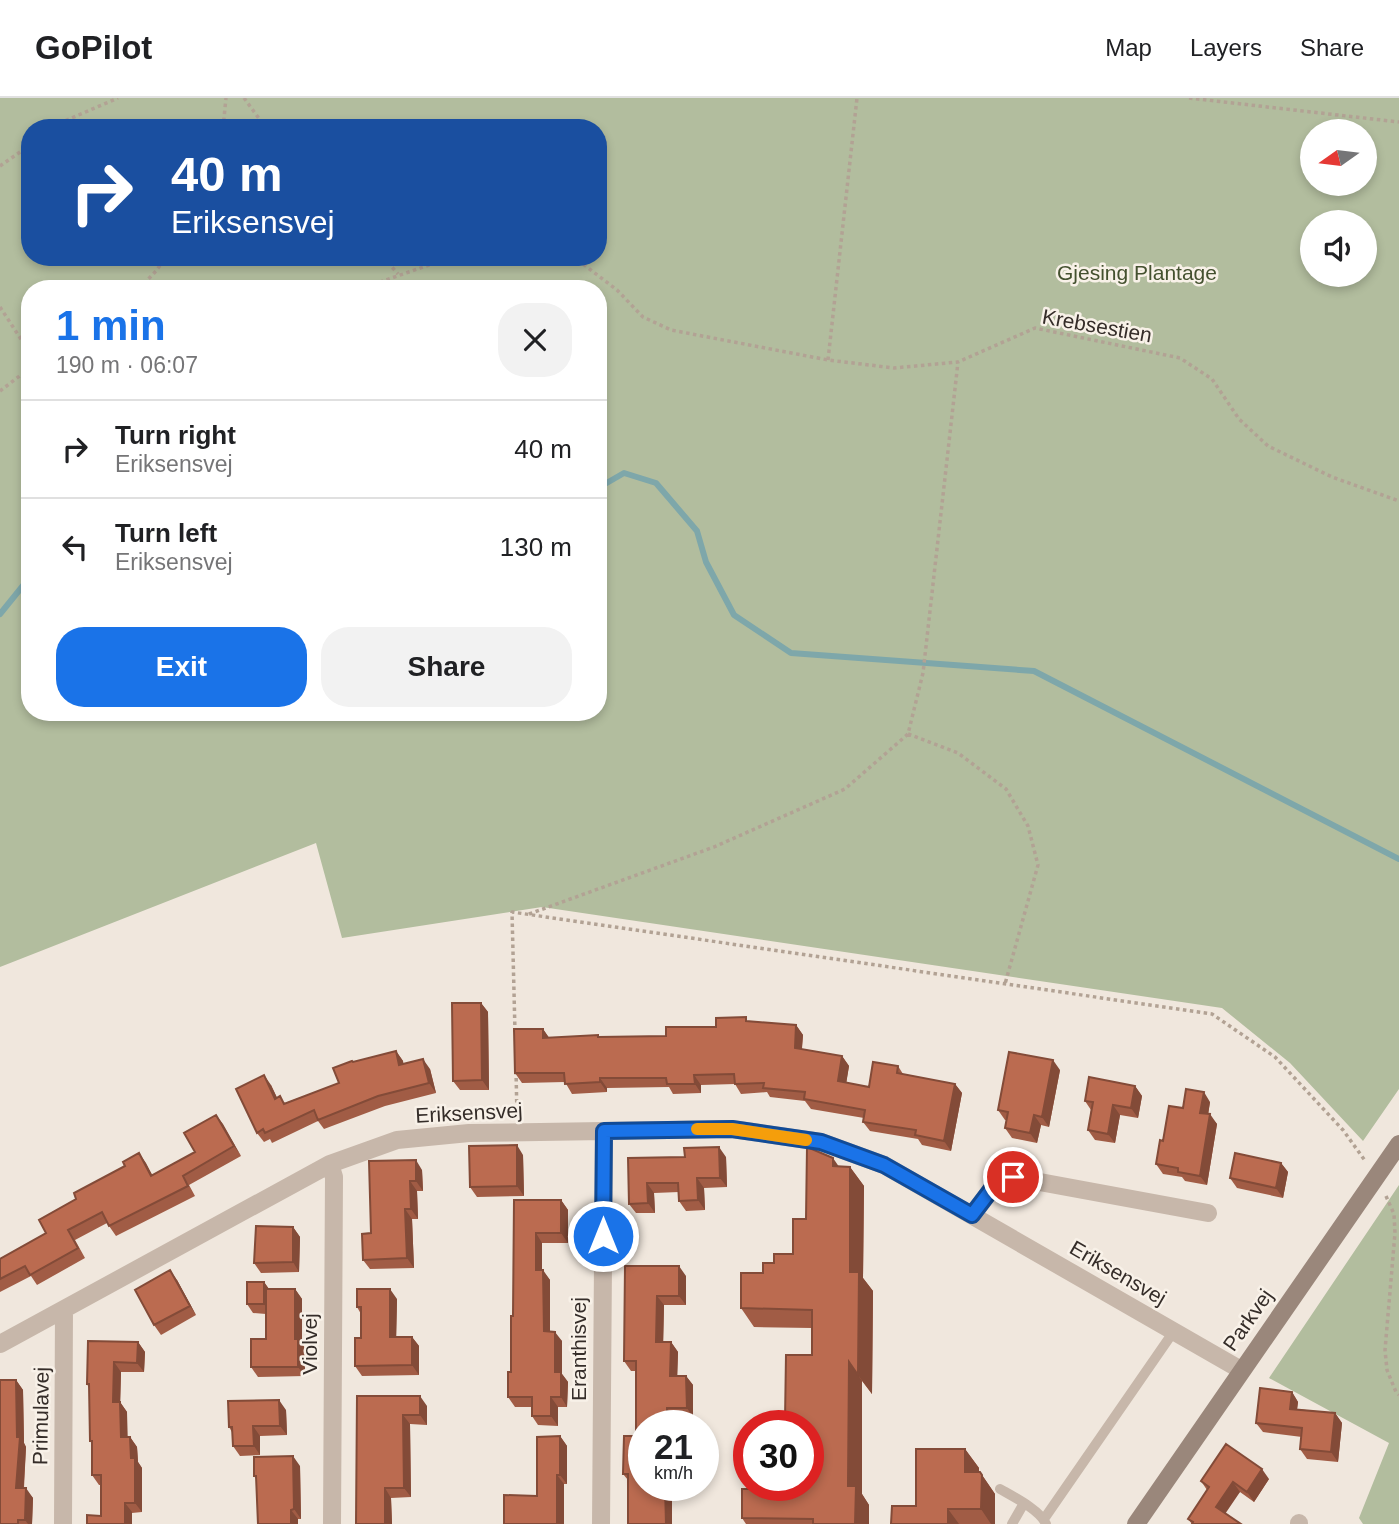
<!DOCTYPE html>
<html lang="en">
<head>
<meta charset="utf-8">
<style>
  :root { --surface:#fff; --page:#f2f2f2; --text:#202124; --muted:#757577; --line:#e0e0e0; --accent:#1a73e8 }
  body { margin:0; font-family:Arial,sans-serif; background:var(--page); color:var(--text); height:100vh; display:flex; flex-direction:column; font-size:26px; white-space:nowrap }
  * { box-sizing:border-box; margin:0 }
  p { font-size:23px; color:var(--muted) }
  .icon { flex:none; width:38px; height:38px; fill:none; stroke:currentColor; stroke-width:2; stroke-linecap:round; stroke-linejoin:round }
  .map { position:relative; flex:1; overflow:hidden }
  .details { position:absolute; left:21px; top:182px; width:586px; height:441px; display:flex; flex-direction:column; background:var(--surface); border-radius:28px; box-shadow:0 4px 10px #0003 }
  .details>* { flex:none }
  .hud { position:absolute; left:21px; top:21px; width:586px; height:147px; border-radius:28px; box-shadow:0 4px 10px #0003; background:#1a4fa0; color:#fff; overflow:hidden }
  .needle { width:46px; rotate:256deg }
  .buttons { position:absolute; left:1300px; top:21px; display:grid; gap:14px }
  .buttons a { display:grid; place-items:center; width:77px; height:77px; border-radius:50%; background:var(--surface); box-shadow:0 4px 10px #0003; font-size:35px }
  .speed { position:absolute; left:628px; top:1312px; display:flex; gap:14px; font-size:35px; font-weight:700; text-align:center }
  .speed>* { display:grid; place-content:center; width:91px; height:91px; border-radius:50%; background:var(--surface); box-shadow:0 4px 10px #0003; line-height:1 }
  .speed small { font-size:18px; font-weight:400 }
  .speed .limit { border:10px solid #d22; background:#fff; color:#111 }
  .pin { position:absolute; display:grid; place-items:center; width:60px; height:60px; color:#fff; margin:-30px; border:4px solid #fff; border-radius:50%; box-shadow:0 2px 7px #0007 }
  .me { position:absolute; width:77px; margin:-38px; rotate:0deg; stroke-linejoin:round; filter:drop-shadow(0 0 5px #0008) }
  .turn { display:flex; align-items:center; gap:24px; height:147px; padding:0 35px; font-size:32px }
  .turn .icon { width:91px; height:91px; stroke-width:2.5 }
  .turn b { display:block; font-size:49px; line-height:60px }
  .round { display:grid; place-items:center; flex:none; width:74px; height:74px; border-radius:28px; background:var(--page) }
  .overview { display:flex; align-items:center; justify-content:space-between; height:119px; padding:0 35px }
  h1 { font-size:42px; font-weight:600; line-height:52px; color:var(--accent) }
  .cta { display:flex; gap:14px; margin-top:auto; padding:14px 35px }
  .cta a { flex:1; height:80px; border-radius:28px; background:var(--accent); color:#fff; font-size:28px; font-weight:600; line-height:80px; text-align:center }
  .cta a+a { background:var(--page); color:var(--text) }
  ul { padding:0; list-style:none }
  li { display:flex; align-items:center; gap:21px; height:98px; padding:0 35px; border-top:2px solid var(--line) }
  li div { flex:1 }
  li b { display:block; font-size:26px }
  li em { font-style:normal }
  header { display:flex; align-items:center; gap:42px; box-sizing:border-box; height:98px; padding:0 35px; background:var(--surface); border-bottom:2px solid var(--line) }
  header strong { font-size:33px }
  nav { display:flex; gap:38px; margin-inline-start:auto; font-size:24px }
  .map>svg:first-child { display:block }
  .green { fill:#b2bd9e; fill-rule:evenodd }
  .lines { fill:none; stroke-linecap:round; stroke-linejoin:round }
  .stream { stroke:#7ea7aa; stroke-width:6 }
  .path { stroke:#b2a294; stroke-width:3.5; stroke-dasharray:3.5 3.5; stroke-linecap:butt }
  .lane { stroke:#c7b7aa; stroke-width:10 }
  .street { stroke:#c7b7aa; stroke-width:18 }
  .secondary { stroke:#9a877b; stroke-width:18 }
  .wall { fill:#a15c45 }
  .shaded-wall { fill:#834b38 }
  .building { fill:#bb6b50; stroke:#834b38; stroke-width:2 }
  .route-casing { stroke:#114b97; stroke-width:18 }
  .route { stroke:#1a73e8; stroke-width:12 }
  .slow { stroke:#f59e0b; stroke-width:12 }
  .labels { text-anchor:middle; stroke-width:5; stroke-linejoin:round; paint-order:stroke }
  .park-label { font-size:21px; fill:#44512f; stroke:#f8f1e8 }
  .street-label { font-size:21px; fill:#352d29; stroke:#f8f1e8 }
</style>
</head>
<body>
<header>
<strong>GoPilot</strong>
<nav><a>Map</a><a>Layers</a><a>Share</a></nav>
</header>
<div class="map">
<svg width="1399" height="1426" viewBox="0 0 1399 1426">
  <rect width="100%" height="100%" fill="#f0e7dd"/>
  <path class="green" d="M0 0H1399V991L1363 1043 1290 965 1222 910 542 809 342 840 316 745 0 869ZM30 30H598V159H30ZM1312 33H1365V86H1312ZM1312 124H1365V177H1312ZM30 191H598V614H30Z
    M1399 1087V1426H1363L1359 1420 1389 1345 1269 1280Z"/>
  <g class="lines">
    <path class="stream" d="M598 390 624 375 656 385 697 433 706 464 734 517 791 555 1034 573 1399 761
      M0 516 30 479"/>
    <path class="path" d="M244 0 266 30
      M1189 0 1399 24
      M54 30 60 25 118 0
      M223 30 226 0
      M0 68 30 47
      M383 159 398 176
      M564 159 579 163 617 192 643 219 671 232 828 262 894 270 958 264 1035 230 1180 260 1212 281 1239 321 1268 348 1332 379 1399 403
      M139 191 156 173 166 159
      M360 191 452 159
      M0 209 30 255
      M828 262 857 0
      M0 293 30 270
      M908 636 958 655 1006 691 1028 728 1038 767 1005 886
      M529 816 714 749 845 691 908 636 923 575 958 264
      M515 934 512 814 1212 916 1275 959 1343 1032 1366 1064
      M516 973 517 1018
      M1386 1098 1394 1116 1395 1135 1385 1252 1387 1272 1396 1294 1399 1297"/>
    <path class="lane" d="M1000 1391C1014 1399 1040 1412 1046 1426
      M1044 1421 1174 1233
      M1012 1426 1024 1405"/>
    <path class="street" d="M330 1066 334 1079 332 1426
      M972 1117 997 1084 1013 1079 1208 1115
      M0 1246 330 1066 397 1042 469 1035 732 1031 821 1044 884 1067 1241 1272
      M63 1426 64 1211
      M601 1426 604 1033
      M1299 1426V1425"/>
    <path class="secondary" d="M1136 1426 1399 1046"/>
  </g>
  <path class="wall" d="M481 905 488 914 489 992H460L453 983Z
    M749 923 796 927 803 937 802 951 842 958 849 968 846 985 869 989 898 968 903 976 955 986 962 995 951 1053 922 1047 918 1041 870 1033 863 1024 864 1020 811 1011 805 1003 770 999 767 994 741 996 735 986 701 987V995L673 996 669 989 607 990V994L572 996 565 984 522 985 515 975 543 931 549 940 666 938Z
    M396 953 403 963V966L430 971 436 995 385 1008 324 1031 318 1023 272 1045 270 1041 264 1044 257 1035 271 987 277 1000 285 1005 339 985 353 964Z
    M1060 972 1049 1029 1041 1027 1037 1045 1012 1040 1005 1030 1007 1022H1005L998 1012Z
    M1135 988 1142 998 1138 1020 1120 1017 1115 1045 1095 1042 1088 1032 1091 1012 1085 1003Z
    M1210 1004 1208 1016 1217 1026 1207 1087 1185 1083 1182 1079 1163 1076 1156 1066 1163 1043 1183 1010Z
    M216 1017 241 1058 189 1087 195 1098 116 1138 107 1125 75 1142 85 1160 37 1187 31 1178 0 1194V1161L46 1135 76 1101 125 1068 139 1055 152 1077 195 1054Z
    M523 1057 524 1098 477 1099 470 1089Z
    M726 1059 727 1089 704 1090 705 1112 686 1113 679 1103V1094L654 1095 655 1115H636L629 1106 628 1060Z
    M369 1063 422 1072 423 1093H417L418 1121H412L414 1170 370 1171 363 1162 371 1135Z
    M1281 1065 1288 1074 1283 1100 1237 1090 1230 1080Z
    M839 1069H850L864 1088 863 1180 873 1193 872 1296 862 1283V1396L869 1407V1426H746L742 1420 763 1391 808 1388V1328H790L785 1322 812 1257V1230L754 1229 741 1210 763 1175 774 1165 793 1156 806 1121Z
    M514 1102H561L568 1112V1145H542V1172L550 1182V1234L562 1243V1276L568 1284 567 1309H558V1328L538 1327 532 1318V1309H515L508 1299 511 1274 513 1218Z
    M293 1129 300 1139 299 1174 261 1175 254 1165Z
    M625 1168 686 1178V1207H664L663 1244H671L678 1254 677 1278H686L693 1287V1319H674V1328H644V1388H672V1426H628V1382L623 1376 636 1338V1273H631L624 1263Z
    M177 1182 196 1217 161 1237 154 1227Z
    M264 1184 269 1191H295L302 1201V1246L305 1250V1278L258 1279 251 1269 266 1241V1216L253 1215 247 1206Z
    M397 1201 396 1239H412L419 1248V1277L362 1278 355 1268 361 1240V1216L357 1209Z
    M138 1244 145 1254 144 1274H121L120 1304 127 1314V1339H130L137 1349 138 1364 142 1370V1414L101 1418V1387H99L92 1377V1346L90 1343 89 1290 87 1286Z
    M16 1282 23 1292 24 1345 26 1349 24 1390 33 1400 32 1426H0Z
    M1292 1294 1298 1304 1297 1311 1335 1315 1342 1325 1338 1364 1307 1361 1300 1351 1302 1339 1263 1334 1256 1325Z
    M357 1298 427 1308V1327L410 1326 411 1399 391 1400 392 1426H356Z
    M286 1312 287 1337 260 1338V1357L240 1358 233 1348 232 1334 229 1329Z
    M560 1338 567 1348V1386H564V1426H504L537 1398Z
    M965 1351 979 1370V1374H980L995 1396V1426H891L916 1408Z
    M300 1368 301 1421H298V1426H258L256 1381 254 1378Z
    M1269 1381 1254 1404 1240 1394 1192 1426 1188 1421 1207 1392 1201 1383Z"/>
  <path class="shaded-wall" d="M481 905 488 914 489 992 482 982Z
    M796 927 803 937 801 959 795 950Z
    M543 931 550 941 543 940Z
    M396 953 403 963 406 977 399 967Z
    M842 958 849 968 845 993 838 983Z
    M423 961 430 971 436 995 429 985Z
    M1053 962 1060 972 1049 1029 1042 1019Z
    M264 977 271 987 282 1010 275 1001Z
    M694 977 701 987V995L695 986Z
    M600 980 607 990V994L600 984Z
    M955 986 962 995 951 1053 944 1043Z
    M1135 988 1142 998 1138 1020 1131 1010Z
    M1204 994 1210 1004 1207 1024 1200 1015Z
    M1113 1007 1120 1017 1115 1045 1108 1036Z
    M1210 1016 1217 1026 1207 1087 1200 1078Z
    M216 1017 223 1026 241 1058 234 1048Z
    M1034 1017 1041 1027 1037 1045 1030 1035Z
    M517 1047 523 1057 524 1098 517 1088Z
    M719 1049 726 1059 727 1089 720 1080Z
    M139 1055 146 1065 158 1088 151 1078Z
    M833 1060 846 1079 833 1068Z
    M416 1062 422 1072 423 1093 416 1083Z
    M1281 1065 1288 1074 1283 1100 1276 1090Z
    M850 1069 864 1088 863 1180 873 1193 872 1296 858 1277 850 1174Z
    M697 1080 704 1090 705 1112 698 1102Z
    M410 1083 417 1093 418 1121 411 1111Z
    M647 1085 654 1095 655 1115 648 1105Z
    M561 1102 568 1112V1145L561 1135Z
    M405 1111 412 1121 414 1170 407 1160Z
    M293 1129 300 1139 299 1174 293 1164Z
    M536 1135 542 1145V1182L536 1172Z
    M679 1168 686 1178V1207L679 1198Z
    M170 1172 177 1182 196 1217 190 1208Z
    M543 1172 550 1182V1243L544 1233Z
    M264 1184 271 1194V1216L264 1206Z
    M295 1191 302 1201V1246L305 1250V1278L298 1269 295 1241Z
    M390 1191 397 1201 396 1249 390 1239Z
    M657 1198 664 1207 663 1254 656 1244Z
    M555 1234 562 1243V1276L568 1284 567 1309 561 1299 555 1274Z
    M412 1239 419 1248V1277L412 1267Z
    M138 1244 145 1254 144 1274 137 1265Z
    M671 1244 678 1254 677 1288 670 1278Z
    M114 1264 121 1274 120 1314 113 1304Z
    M849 1264 862 1283V1396L869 1407V1426H855L848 1388Z
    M686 1278 693 1287V1319L687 1310Z
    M16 1282 23 1292 24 1345 26 1349 23 1400 16 1390 17 1339Z
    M1292 1294 1298 1304 1296 1320 1290 1311Z
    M420 1298 427 1308V1327L420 1317Z
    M551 1299 558 1309V1328L551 1318Z
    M279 1302 286 1312 287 1337 280 1328Z
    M120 1304 127 1314 128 1349 121 1339Z
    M667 1310 674 1319V1328H672L667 1321Z
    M1335 1315 1342 1325 1338 1364 1331 1354Z
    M403 1317 410 1326 411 1399 404 1390Z
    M253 1328 260 1338V1357L254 1348Z
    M560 1338 567 1348V1386L560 1377Z
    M130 1339 137 1349 138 1364 142 1370V1414L135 1405Z
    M965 1351 979 1370V1393L965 1374Z
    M293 1358 300 1368 301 1421 294 1411Z
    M1262 1371 1269 1381 1254 1404 1247 1394Z
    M557 1377 564 1386V1426H557Z
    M982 1377 995 1396V1426H991L981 1411Z
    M1233 1384 1240 1394 1223 1419 1216 1409Z
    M665 1388H672V1426H666Z
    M26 1390 33 1400 32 1426H28L25 1422Z
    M385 1390 391 1400 392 1426H385Z
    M125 1405 132 1414V1426H125Z
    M948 1411 959 1426H948Z
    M291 1412 298 1421V1426H291Z"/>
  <path class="building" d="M452 905H481L482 982 453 983Z
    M746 919V923L796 927 795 950 842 958 838 983 869 989 873 964 898 968 897 975 955 986 944 1043 915 1037 916 1032 863 1024 865 1012 804 1001 805 994 763 990 764 985 735 986 734 976 694 977 695 986H667L666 980H600V984L565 986 564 975H515L514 931H543V940L598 937V939L666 938V929H716V920Z
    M396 953 399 967 423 961 429 985 378 998 318 1022 314 1012 265 1035 263 1031 257 1035 236 991 264 977 275 1001 280 998 284 1006 339 985 333 970 352 963 353 964Z
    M1009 954 1053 962 1042 1019 1034 1017 1030 1035 1005 1030 1008 1014 998 1012Z
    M1089 979 1135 988 1131 1010 1113 1007 1108 1036 1088 1032 1093 1004 1085 1003Z
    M1186 991 1204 994 1200 1015 1210 1016 1200 1078 1178 1074V1070L1156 1066 1160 1042 1163 1043 1169 1008 1183 1010Z
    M216 1017 234 1048 183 1078 188 1088 109 1128 102 1114 68 1132 78 1150 30 1177 25 1168 0 1181V1161L46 1135 39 1122 76 1101 74 1095 125 1068 123 1064 139 1055 151 1078 195 1054 184 1035Z
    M517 1047V1088L470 1089 469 1048Z
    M719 1049 720 1080H697L698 1102 679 1103 678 1085H647L648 1105 629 1106 628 1060 685 1059 684 1050Z
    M807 1049 833 1060V1068L850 1069V1174H859L858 1277 849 1264 848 1388H856L855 1426H813V1421L742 1420V1391H763V1388H808V1328H793V1322H785L786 1257H812V1212L741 1210V1175H763V1165H774V1156H793V1121H806Z
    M1235 1055 1281 1065 1276 1090 1230 1080Z
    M416 1062V1083H410L411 1111H405L407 1160 363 1162 362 1136 371 1135 369 1063Z
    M514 1102H561V1135H536V1172H543L544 1233 555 1234V1274H561V1299H551V1318H532V1299H508V1274H511V1218H513Z
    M256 1128 293 1129V1164L254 1165Z
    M625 1168H679V1198H657L656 1244H671L670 1278H686L687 1310H667V1321H654V1328H644V1388H665L666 1426H628V1376H623L624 1338H636V1263H624Z
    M170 1172 190 1208 154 1227 135 1192Z
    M247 1184H264V1206H247Z
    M266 1191H295V1241H298V1269H251V1241H266Z
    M357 1191H390V1239H412V1267L355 1268V1240H361V1209H357Z
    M88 1243 138 1244 137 1265 114 1264 113 1304H120L121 1339H130L131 1360H135V1405H125V1426H87V1417L101 1418V1377H92V1343H90L89 1286H87Z
    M0 1282H16L17 1339H20L16 1390H26L25 1422H18V1426H0Z
    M1260 1290 1292 1294 1290 1311 1335 1315 1331 1354 1300 1351 1302 1330 1256 1325Z
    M357 1298H420V1317H403L404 1390H385V1426H356Z
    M279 1302 280 1328H253L254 1348H233L232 1329H229L228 1303Z
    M560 1338V1377H557V1426H504V1397L537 1398V1339Z
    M1226 1346 1262 1371 1247 1394 1233 1384 1216 1409 1241 1426H1192L1193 1424 1188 1421 1209 1389 1201 1383Z
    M916 1351H965V1374H980L982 1377 981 1411H948V1426H891L892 1408H916Z
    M293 1358 294 1411 291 1412V1426H258L256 1378H254V1359Z"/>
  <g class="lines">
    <g class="route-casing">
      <path id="route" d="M603 1138 604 1033 732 1031 821 1044 884 1067 972 1117 997 1084 1013 1079"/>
    </g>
    <use href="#route" class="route"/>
    <path class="slow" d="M697 1031H732L806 1042"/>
  </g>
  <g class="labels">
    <g class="park-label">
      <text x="1137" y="182">Gjesing Plantage</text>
    </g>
    <g class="street-label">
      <text transform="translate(1097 228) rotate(10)" y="7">Krebsestien</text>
      <text transform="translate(469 1015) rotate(-3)" y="7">Eriksensvej</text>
      <text transform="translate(1118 1175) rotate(30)" y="7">Eriksensvej</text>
      <text transform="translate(1248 1222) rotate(-55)" y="7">Parkvej</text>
      <text transform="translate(310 1246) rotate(-90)" y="7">Violvej</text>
      <text transform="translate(579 1251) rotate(-90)" y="7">Eranthisvej</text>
      <text transform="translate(41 1318) rotate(-89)" y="7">Primulavej</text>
    </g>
  </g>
</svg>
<div class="buttons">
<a><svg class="needle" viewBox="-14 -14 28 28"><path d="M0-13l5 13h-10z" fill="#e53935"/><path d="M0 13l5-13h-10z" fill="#757577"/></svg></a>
<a><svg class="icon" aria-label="sound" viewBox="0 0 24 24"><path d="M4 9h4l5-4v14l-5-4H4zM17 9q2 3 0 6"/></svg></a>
</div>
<div class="speed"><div>21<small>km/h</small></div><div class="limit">30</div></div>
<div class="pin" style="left:1013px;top:1079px;background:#d93025"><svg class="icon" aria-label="arrive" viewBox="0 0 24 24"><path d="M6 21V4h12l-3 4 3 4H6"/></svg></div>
<svg class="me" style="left:603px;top:1138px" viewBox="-20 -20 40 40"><circle r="17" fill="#1a73e8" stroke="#fff" stroke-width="3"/><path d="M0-11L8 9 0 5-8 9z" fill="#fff"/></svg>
<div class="hud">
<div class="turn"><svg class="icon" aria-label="right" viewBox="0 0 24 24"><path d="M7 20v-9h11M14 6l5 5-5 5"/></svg><div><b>40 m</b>Eriksensvej</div></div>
</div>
<section class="details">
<div class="overview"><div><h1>1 min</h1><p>190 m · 06:07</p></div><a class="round"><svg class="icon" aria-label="close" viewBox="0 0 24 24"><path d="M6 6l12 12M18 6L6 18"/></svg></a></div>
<ul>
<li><svg class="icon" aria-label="right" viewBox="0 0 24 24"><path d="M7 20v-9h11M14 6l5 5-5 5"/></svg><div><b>Turn right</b><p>Eriksensvej</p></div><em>40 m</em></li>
<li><svg class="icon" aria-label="left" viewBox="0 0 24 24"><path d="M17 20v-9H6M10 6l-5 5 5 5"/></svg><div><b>Turn left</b><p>Eriksensvej</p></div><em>130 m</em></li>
</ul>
<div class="cta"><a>Exit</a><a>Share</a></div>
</section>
</div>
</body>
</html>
